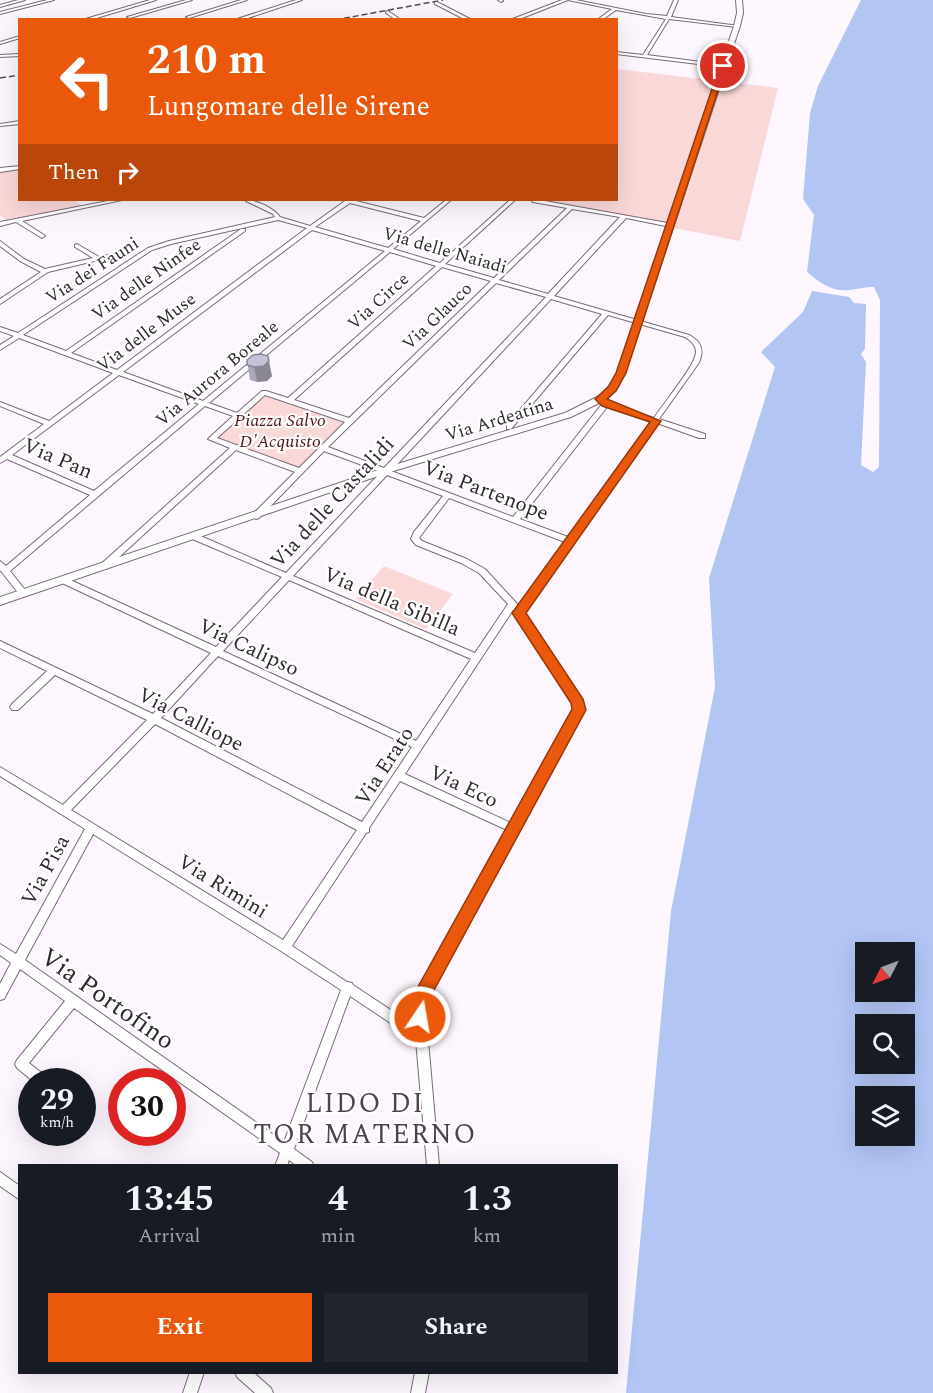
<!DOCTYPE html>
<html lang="en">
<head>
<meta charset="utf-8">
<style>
  :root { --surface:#171b24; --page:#20242c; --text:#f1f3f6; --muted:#9ea1a6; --accent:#ea580c }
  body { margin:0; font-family:Spectral,serif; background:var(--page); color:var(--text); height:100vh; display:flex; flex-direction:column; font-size:22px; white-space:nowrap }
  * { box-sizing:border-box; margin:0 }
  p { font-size:20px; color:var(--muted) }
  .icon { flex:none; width:33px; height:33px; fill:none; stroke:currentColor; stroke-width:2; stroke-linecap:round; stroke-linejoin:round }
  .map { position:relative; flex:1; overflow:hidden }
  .details { position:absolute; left:18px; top:1164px; width:600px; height:210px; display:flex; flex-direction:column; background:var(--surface); border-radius:0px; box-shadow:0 6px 24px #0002 }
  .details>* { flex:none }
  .banner { position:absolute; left:18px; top:18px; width:600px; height:183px; border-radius:0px; box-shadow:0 6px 24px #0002; background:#ea580c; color:#fff; overflow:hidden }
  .needle { width:39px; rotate:228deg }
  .tools { position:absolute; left:855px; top:942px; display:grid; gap:12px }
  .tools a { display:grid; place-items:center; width:60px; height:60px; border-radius:0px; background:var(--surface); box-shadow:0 6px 24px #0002; font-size:30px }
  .speed { position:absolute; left:18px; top:1068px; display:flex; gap:12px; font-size:30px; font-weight:700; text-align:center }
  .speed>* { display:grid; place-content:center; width:78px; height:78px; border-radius:50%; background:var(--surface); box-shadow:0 6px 24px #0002; line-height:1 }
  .speed small { font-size:15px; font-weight:400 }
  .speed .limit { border:9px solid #d22; background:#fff; color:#111 }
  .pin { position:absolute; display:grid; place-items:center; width:51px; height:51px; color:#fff; margin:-26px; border:3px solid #fff; border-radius:50%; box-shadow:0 2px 6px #0007 }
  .me { position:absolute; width:66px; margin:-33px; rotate:12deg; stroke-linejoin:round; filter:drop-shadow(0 0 4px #0008) }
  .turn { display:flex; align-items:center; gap:21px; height:126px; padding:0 30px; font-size:27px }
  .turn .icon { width:78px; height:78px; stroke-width:2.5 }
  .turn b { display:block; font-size:42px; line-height:51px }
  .then { display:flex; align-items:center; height:57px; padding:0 30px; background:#0003; gap:12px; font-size:22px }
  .eta { display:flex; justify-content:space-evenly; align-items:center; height:102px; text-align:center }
  .eta b { font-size:36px; font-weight:700; line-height:42px }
  .action { display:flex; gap:12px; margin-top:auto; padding:12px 30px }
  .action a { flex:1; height:69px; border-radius:0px; background:var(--accent); color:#fff; font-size:24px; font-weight:700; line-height:69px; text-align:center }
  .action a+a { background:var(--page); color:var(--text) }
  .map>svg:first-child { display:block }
  .green { fill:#fad8d8 }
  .water { fill:#b2c5f5; fill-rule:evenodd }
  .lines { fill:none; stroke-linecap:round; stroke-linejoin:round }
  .minor-casing { stroke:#786a7a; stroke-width:2 }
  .secondary-casing { stroke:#786a7a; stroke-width:2 }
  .minor { fill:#fff; fill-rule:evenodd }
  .secondary { fill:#fff; fill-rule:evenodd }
  .rail { stroke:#544d54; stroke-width:1.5; stroke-dasharray:6 3; stroke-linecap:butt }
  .wall { fill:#aaa7b9 }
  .shaded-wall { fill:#8b8896 }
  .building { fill:#c6c2d7; stroke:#8b8896; stroke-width:1.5 }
  .route { fill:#ea580c; stroke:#983908; stroke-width:1.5 }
  .labels { text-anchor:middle; stroke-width:4.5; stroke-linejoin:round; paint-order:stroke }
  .far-street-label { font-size:18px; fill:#302a30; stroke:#fff }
  .far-park-label { font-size:18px; font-style:italic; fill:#561019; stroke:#fff }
  .street-label { font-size:21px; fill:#302a30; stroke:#fff }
  .near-street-label { font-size:26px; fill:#302a30; stroke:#fff }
  .near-neighbourhood-label { font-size:27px; letter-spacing:1.5px; fill:#4f4250; stroke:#fff }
</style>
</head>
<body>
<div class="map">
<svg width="933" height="1393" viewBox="0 0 933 1393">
  <rect width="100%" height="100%" fill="#fdf6fe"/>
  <path class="green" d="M617 69 778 88 740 241 533 200H616Z
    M19 168 20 200H75L82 206 7 221 0 215V172Z
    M264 392 350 421 299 471 212 439Z
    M384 566 453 594 426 629 356 599Z"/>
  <path class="water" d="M861 0H933V1393H626L671 911 715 687 709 578 775 367 761 352 803 312 812 291 849 297 854 303 866 304 865 349 861 354 866 362 861 465 873 472 879 467 880 300 874 287C865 287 859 289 850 290 831 292 820 283 807 272L814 215 803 199 810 113 818 86ZM866 952H904V992H866ZM866 1024H904V1064H866ZM866 1096H904V1136H866Z"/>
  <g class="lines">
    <g class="minor-casing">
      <path id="minor" d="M18 0H25L0 7V5Z
        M47 0H54L0 14V12Z
        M150 0H156L90 20H82Z
        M186 0H192L130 18 127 17Z
        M241 0H247L189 18 186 17Z
        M296 0H302L242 20H234Z
        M498 0H502L503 1 501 2Z
        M562 0H568L517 20H510Z
        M568 0H576L646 14 667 16 674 0H678L671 17 739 26 737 27 669 19 647 55 725 65 723 67 616 54V52L643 55 666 19 616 10 602 20H597L612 9Z
        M435 2H437L472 20H466L435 4Z
        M387 11H388L401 20H396L386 13Z
        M20 36V38L0 44V42Z
        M20 54V56L0 57V55Z
        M20 121V124L0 126V124Z
        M20 166V169L0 172V168Z
        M113 200H122L22 221 44 235 45 236 42 238 16 222 0 226V222Z
        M246 200C256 200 274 208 280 217L310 226 345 201 344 200H352L424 218 446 200H451L393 249 440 263 510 200H515L445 264 494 278 567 208 533 202 531 200H539L673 224V226L671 227 626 218 554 296 689 335C702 342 705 351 698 364L659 419 705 434V438H699L657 423 523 613 584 707 427 998 426 1017 429 1038 428 1040 439 1166H427L416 1040 350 996 294 1149 312 1162 314 1166H297L289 1160 287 1166H275L280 1153 74 1008 29 1063 48 1078 50 1082H34L17 1068 15 1064 17 1060 65 1001 20 969 4 999 0 1000V984L11 963 0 955V944L16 954 85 829 0 776V767L63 805 147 720 55 675 18 710H12L10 707 12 704 47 671 0 648V641L153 714 211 653 60 582 59 580 60 578H66L216 647 282 577 190 538 189 536 190 534H196L286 573 381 472 324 451 259 518 256 519 252 516 253 514 295 472 236 450 106 569H100L99 567 100 565 230 448 208 439 233 416 205 406 10 571 26 591 27 593 26 595H20L0 570V561L6 566 90 495 7 459 0 463V457L44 424 0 406V402L49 421 113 373 19 338 0 350V345L14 336 0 331V327L18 333 148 248 169 241 275 217 273 214 246 201ZM350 203 421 221 388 248 315 227ZM572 209 620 217 548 294 499 280ZM278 220 307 228 117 370 71 353 245 231V229H241L66 351 23 335 152 250 171 244ZM312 230 385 251 203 401 123 372ZM390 252 436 266 288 398 266 391H262L237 413 209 403ZM442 267 491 281 349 418 294 400ZM496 283 546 297 384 468 328 447ZM551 299 602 314 507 425V429H511L608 315 685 337C691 341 696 345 696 352 696 365 662 405 654 418L608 403 604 400H600L599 401 602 404 513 517 391 471ZM119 375 199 404 94 491 12 455ZM265 395 345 422 299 468 217 438ZM607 407 651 421 568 537 520 519ZM387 475 443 496 414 532 411 539 416 545 461 563 479 573 508 604 475 653 293 576ZM449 498 565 542 519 606 485 569 467 559 422 541 419 538ZM289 580 471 659 416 741 223 651ZM513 610 516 611 515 613 516 615 574 707 511 823 405 774ZM218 656 412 747 362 822 161 718ZM155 724 357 830 283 940 71 810ZM400 781 507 830 418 993 414 1017 415 1026 353 985 352 983 347 982 292 946 366 833 369 832V828ZM93 834 281 951 341 990 284 1142 25 960Z
        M0 241 24 259 45 269 93 258 75 247V245L77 244 99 257 121 252 124 254 48 272 0 304V299L41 272 20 261 0 246Z
        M0 1172 20 1186V1200L0 1186Z
        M190 1372H204L197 1393H183Z
        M235 1372H253L271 1388 273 1393H255L237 1377Z
        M415 1372H429L425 1393H411Z"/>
    </g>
    <g class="secondary-casing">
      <path id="secondary" d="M736 0H742L743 13 740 26 625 373 618 387 607 399 571 417 387 473 0 605V597L381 469 565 413 601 395 611 384 617 373 734 26 737 13Z"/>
    </g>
    <use href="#minor" class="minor"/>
    <use href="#secondary" class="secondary"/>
    <path class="rail" d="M335 20 443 0
      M0 78 20 75"/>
  </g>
  <path class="wall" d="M247 360 272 376 267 381 257 382 250 380Z"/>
  <path class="shaded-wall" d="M268 356 272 376 267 381 257 382 254 367Z"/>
  <path class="building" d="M261 354 268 356 269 361 264 366 254 367 247 365V360L253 355Z"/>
  <path class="route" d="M720 65 726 66 626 373 616 391 607 399 661 421 526 613 583 699 586 710 432 994 426 1023 420 1025 414 1023C409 1009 414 997 419 985L572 709 571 703 512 613 650 422 602 406 595 399 608 387 616 373Z"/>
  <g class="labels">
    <g class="far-street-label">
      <text transform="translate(445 250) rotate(16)" y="6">Via delle Naiadi</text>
      <text transform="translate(92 270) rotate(-33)" y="6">Via dei Fauni</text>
      <text transform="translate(146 279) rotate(-35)" y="6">Via delle Ninfee</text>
      <text transform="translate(378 301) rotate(-42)" y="6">Via Circe</text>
      <text transform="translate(437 316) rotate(-44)" y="6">Via Glauco</text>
      <text transform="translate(146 332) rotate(-37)" y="6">Via delle Muse</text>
      <text transform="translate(217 373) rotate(-40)" y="6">Via Aurora Boreale</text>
      <text transform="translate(499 419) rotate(-17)" y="6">Via Ardeatina</text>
    </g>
    <g class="far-park-label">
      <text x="280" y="426">Piazza Salvo<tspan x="280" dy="21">D'Acquisto</tspan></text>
    </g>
    <g class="street-label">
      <text transform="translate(58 458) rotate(23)" y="7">Via Pan</text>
      <text transform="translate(486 490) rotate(21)" y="7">Via Partenope</text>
      <text transform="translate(332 502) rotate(-47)" y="7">Via delle Castalidi</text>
      <text transform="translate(392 601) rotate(23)" y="7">Via della Sibilla</text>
      <text transform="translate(249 647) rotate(25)" y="7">Via Calipso</text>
      <text transform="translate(191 719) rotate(27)" y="7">Via Calliope</text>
      <text transform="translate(384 766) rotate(-57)" y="7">Via Erato</text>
      <text transform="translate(464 786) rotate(25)" y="7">Via Eco</text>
      <text transform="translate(45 870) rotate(-61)" y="7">Via Pisa</text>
      <text transform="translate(223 886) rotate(32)" y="7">Via Rimini</text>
    </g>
    <g class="near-street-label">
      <text transform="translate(108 998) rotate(35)" y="9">Via Portofino</text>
    </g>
    <g class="near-neighbourhood-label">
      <text x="365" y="1112">LIDO DI<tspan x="365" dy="31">TOR MATERNO</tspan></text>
    </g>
  </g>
</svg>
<div class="tools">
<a><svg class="needle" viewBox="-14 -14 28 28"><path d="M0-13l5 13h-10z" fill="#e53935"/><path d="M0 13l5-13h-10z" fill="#9ea1a6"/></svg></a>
<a><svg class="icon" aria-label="search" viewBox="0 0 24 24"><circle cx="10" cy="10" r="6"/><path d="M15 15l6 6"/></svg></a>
<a><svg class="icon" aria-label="layers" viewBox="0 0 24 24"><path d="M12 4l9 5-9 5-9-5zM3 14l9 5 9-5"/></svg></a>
</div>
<div class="speed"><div>29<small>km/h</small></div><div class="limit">30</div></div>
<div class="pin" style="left:723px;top:66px;background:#d93025"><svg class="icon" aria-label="arrive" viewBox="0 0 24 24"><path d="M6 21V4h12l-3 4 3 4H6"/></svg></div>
<svg class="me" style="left:420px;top:1017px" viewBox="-20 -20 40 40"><circle r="17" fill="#ea580c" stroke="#fff" stroke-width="3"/><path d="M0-11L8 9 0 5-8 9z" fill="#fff"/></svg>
<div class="banner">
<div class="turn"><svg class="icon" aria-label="left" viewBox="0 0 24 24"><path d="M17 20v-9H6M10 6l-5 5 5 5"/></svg><div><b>210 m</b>Lungomare delle Sirene</div></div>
<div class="then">Then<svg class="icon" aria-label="right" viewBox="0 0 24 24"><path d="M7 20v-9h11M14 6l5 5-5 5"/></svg></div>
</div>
<section class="details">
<div class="eta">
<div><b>13:45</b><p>Arrival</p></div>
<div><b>4</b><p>min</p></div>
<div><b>1.3</b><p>km</p></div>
</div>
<div class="action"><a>Exit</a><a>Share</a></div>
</section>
</div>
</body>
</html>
